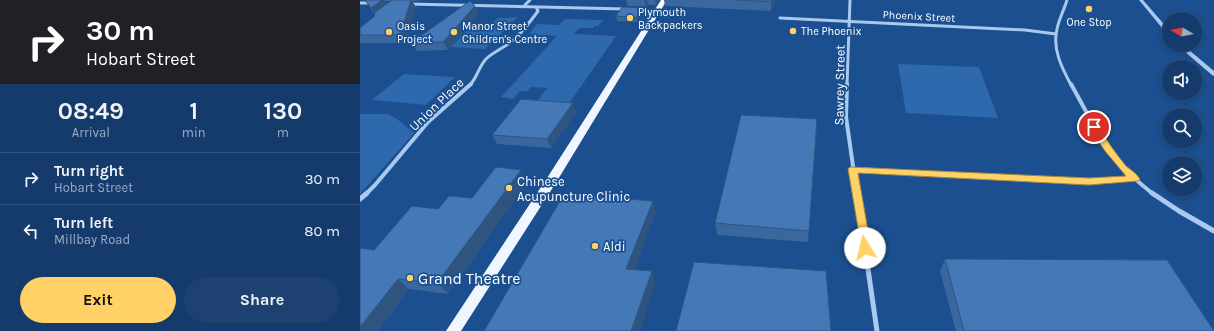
<!DOCTYPE html>
<html lang="en">
<head>
<meta charset="utf-8">
<style>
  :root { --surface:#143b6b; --page:#1d4271; --text:#f1f3f6; --muted:#9dadc1; --line:#33557e; --accent:#ffd166 }
  body { margin:0; font-family:Karla,sans-serif; background:var(--page); color:var(--text); height:100vh; display:flex; flex-direction:column; font-size:15px; white-space:nowrap }
  * { box-sizing:border-box; margin:0 }
  p { font-size:13px; color:var(--muted) }
  .icon { flex:none; width:22px; height:22px; fill:none; stroke:currentColor; stroke-width:2; stroke-linecap:round; stroke-linejoin:round }
  .map { position:relative; flex:1; overflow:hidden }
  .details { display:flex; flex-direction:column; background:var(--surface); width:360px }
  .details>* { flex:none }
  .top-card { background:#202124; color:#fff; overflow:hidden }
  .needle { width:26px; rotate:279deg }
  .fabs { position:absolute; left:802px; top:12px; display:grid; gap:8px }
  .fabs a { display:grid; place-items:center; width:40px; height:40px; border-radius:50%; background:var(--surface); box-shadow:0 2px 6px #0003,0 0 0 1px var(--line); font-size:20px }
  .pin { position:absolute; display:grid; place-items:center; width:34px; height:34px; color:#fff; margin:-17px; border:2px solid #fff; border-radius:50%; box-shadow:0 1px 4px #0007 }
  .me { position:absolute; width:44px; margin:-22px; rotate:351deg; stroke-linejoin:round; filter:drop-shadow(0 0 3px #0008) }
  .turn { display:flex; align-items:center; gap:14px; height:84px; padding:0 20px; font-size:18px }
  .turn .icon { width:52px; height:52px; stroke-width:2.5 }
  .turn b { display:block; font-size:28px; line-height:34px }
  .eta { display:flex; justify-content:space-evenly; align-items:center; height:68px; text-align:center }
  .eta b { font-size:24px; font-weight:700; line-height:28px }
  .primary-button { display:flex; gap:8px; margin-top:auto; padding:8px 20px }
  .primary-button a { flex:1; height:46px; border-radius:24px; background:var(--accent); color:#111; font-size:16px; font-weight:700; line-height:46px; text-align:center }
  .primary-button a+a { background:var(--page); color:var(--text) }
  ul { padding:0; list-style:none }
  li { display:flex; align-items:center; gap:12px; height:52px; padding:0 20px; border-top:1px solid var(--line) }
  li div { flex:1 }
  li b { display:block; font-size:15px }
  li em { font-style:normal }
  main { display:flex; flex:1; min-height:0 }
  .map>svg:first-child { display:block }
  .green { fill:#2e69ad }
  .lines { fill:none; stroke-linecap:round; stroke-linejoin:round }
  .minor-far2 { stroke:#a9c9ee; stroke-width:3 }
  .minor-far1 { stroke:#a9c9ee; stroke-width:4 }
  .minor { stroke:#a9c9ee; stroke-width:5 }
  .tertiary { fill:#a9c9ee; fill-rule:evenodd }
  .primary { fill:#f0f6ff; fill-rule:evenodd }
  .wall { fill:#3a679d; fill-rule:evenodd }
  .shaded-wall { fill:#305480 }
  .building { fill:#4478b7; stroke:#305480 }
  .route { fill:#ffd166; stroke:#a68842 }
  .poi-dot { fill:#ffd166; stroke:#1b4f8f; stroke-width:1.5 }
  .labels { text-anchor:middle; stroke-width:3.5; stroke-linejoin:round; paint-order:stroke }
  .far-poi-label { font-size:11px; fill:#fff; stroke:#1b4f8f; text-anchor:start }
  .far-street-label { font-size:11px; fill:#fff; stroke:#1b4f8f }
  .street-label { font-size:13px; fill:#fff; stroke:#1b4f8f }
  .poi-label { font-size:13px; fill:#fff; stroke:#1b4f8f; text-anchor:start }
  .near-poi-label { font-size:16px; fill:#fff; stroke:#1b4f8f; text-anchor:start }
</style>
</head>
<body>
<main>
<section class="details">
<div class="top-card">
<div class="turn"><svg class="icon" aria-label="right" viewBox="0 0 24 24"><path d="M7 20v-9h11M14 6l5 5-5 5"/></svg><div><b>30 m</b>Hobart Street</div></div>
</div>
<div class="eta">
<div><b>08:49</b><p>Arrival</p></div>
<div><b>1</b><p>min</p></div>
<div><b>130</b><p>m</p></div>
</div>
<ul>
<li><svg class="icon" aria-label="right" viewBox="0 0 24 24"><path d="M7 20v-9h11M14 6l5 5-5 5"/></svg><div><b>Turn right</b><p>Hobart Street</p></div><em>30 m</em></li>
<li><svg class="icon" aria-label="left" viewBox="0 0 24 24"><path d="M17 20v-9H6M10 6l-5 5 5 5"/></svg><div><b>Turn left</b><p>Millbay Road</p></div><em>80 m</em></li>
</ul>
<div class="primary-button"><a>Exit</a><a>Share</a></div>
</section>
<div class="map">
<svg width="854" height="331" viewBox="0 0 854 331">
  <rect width="100%" height="100%" fill="#1b4f8f"/>
  <path class="green" d="M158 17 125 49 91 47 113 24H132L137 18Z
    M205 19 243 20 238 26H235L233 28H219L214 34 256 36 204 111 172 108 187 88 171 87 167 91H160L153 99 141 97 197 36 169 34 177 24 199 25Z
    M538 64 619 67 638 118 546 113Z
    M44 74 95 77 66 105 12 100Z
    M0 114H28L37 119 54 133 0 194Z"/>
  <g class="lines">
    <path class="minor-far2" d="M707 0C704 10 699 19 697 29 692 49 702 68 711 85
      M0 3H12
      M48 4 266 9
      M163 7 170 0
      M420 18 665 30 696 34
      M110 85C118 76 118 68 126 59 133 52 144 48 152 41 162 33 170 22 178 11L176 7
      M487 85 490 0"/>
    <path class="minor-far1" d="M487 84 486 117 497 194
      M711 84C737 131 749 160 793 194
      M493 169 729 181 775 179
      M6 194 15 185 68 122 111 84"/>
    <path class="minor" d="M497 193 517 331
      M792 193 819 211 854 231
      M0 199 7 193"/>
    <path class="tertiary" d="M779 0H783L809 30V35L807 34Z
      M817 45H823L854 71V76L852 75Z"/>
    <path class="primary" d="M301 0H307L197 181 101 331H86L189 175Z"/>
  </g>
  <path class="wall" d="M5 0H58L57 1H52L56 7 45 43H0V28L15 16ZM25 1H31L27 4Z
    M266 0H300L296 5H289L286 9 283 6H268Z
    M304 0H415L411 11 305 6Z
    M115 6 118 14 88 50 57 51 52 42Z
    M283 8 284 12 277 22 257 21 256 16Z
    M216 112 191 148 137 144 132 135Z
    M457 119 448 242 357 235 355 223Z
    M168 181 88 294 49 289 18 331H0L14 250 112 198Z
    M585 259 854 331H596L580 271Z"/>
  <path class="shaded-wall" d="M22 0H24L29 7 16 16 11 8Z
    M51 0 56 7 45 43 40 35Z
    M284 0H287L289 5 286 9Z
    M295 0H300L296 5Z
    M412 0H415L411 11V2Z
    M115 6 118 14 88 50 83 42Z
    M283 8 284 12 277 22 276 18Z
    M213 103 216 112 191 148 187 139Z
    M161 170 168 181 88 294 77 283Z
    M293 201 296 212 271 280 266 269Z
    M292 271 296 282 280 331H271Z
    M38 279 49 289 18 331H0V327Z"/>
  <path class="building" d="M5 0H22L11 8Z
    M32 0H51L40 35H0V28L15 16 14 13Z
    M377 0H412L411 2Z
    M110 1 115 6 83 42H52Z
    M262 7 283 8 276 18 256 16Z
    M161 99 213 103 187 139 132 135Z
    M381 115 457 119 449 231 355 223Z
    M136 167 161 170 77 283 38 279 0 327V248L14 250 52 206 78 209 89 196 112 198Z
    M204 194 293 201 266 269 292 271 271 331H124Z
    M585 259 807 260 854 331H604Z
    M334 262 466 271 471 331H316Z"/>
  <path class="route" d="M734 124 737 125C746 139 755 153 766 166 771 170 776 173 780 179L778 181 729 185 498 173 511 248 509 251 505 253 502 251 488 169 490 167 729 178 766 176 745 151 729 127Z"/>
  <g class="poi-dot">
    <circle cx="729" cy="9" r="4"/>
    <circle cx="270" cy="18" r="4"/>
    <circle cx="433" cy="31" r="4"/>
    <circle cx="29" cy="32" r="4"/>
    <circle cx="94" cy="32" r="4"/>
    <circle cx="149" cy="188" r="4"/>
    <circle cx="235" cy="246" r="4"/>
    <circle cx="50" cy="278" r="4"/>
  </g>
  <g class="labels">
    <g class="far-poi-label">
      <text x="278" y="16">Plymouth<tspan x="278" dy="13">Backpackers</tspan></text>
      <text x="729" y="26" text-anchor="middle">One Stop</text>
      <text x="37" y="30">Oasis<tspan x="37" dy="13">Project</tspan></text>
      <text x="102" y="30">Manor Street<tspan x="102" dy="13">Children's Centre</tspan></text>
      <text x="441" y="35">The Phoenix</text>
    </g>
    <g class="far-street-label">
      <text transform="translate(559 16) rotate(3)" y="4">Phoenix Street</text>
    </g>
    <g class="street-label">
      <text transform="translate(479 85) rotate(-89)" y="5">Sawrey Street</text>
      <text transform="translate(76 104) rotate(-44)" y="5">Union Place</text>
    </g>
    <g class="poi-label">
      <text x="157" y="186">Chinese<tspan x="157" dy="15">Acupuncture Clinic</tspan></text>
      <text x="243" y="251">Aldi</text>
    </g>
    <g class="near-poi-label">
      <text x="58" y="284">Grand Theatre</text>
    </g>
  </g>
</svg>
<div class="fabs">
<a><svg class="needle" viewBox="-14 -14 28 28"><path d="M0-13l5 13h-10z" fill="#e53935"/><path d="M0 13l5-13h-10z" fill="#9dadc1"/></svg></a>
<a><svg class="icon" aria-label="sound" viewBox="0 0 24 24"><path d="M4 9h4l5-4v14l-5-4H4zM17 9q2 3 0 6"/></svg></a>
<a><svg class="icon" aria-label="search" viewBox="0 0 24 24"><circle cx="10" cy="10" r="6"/><path d="M15 15l6 6"/></svg></a>
<a><svg class="icon" aria-label="layers" viewBox="0 0 24 24"><path d="M12 4l9 5-9 5-9-5zM3 14l9 5 9-5"/></svg></a>
</div>
<div class="pin" style="left:734px;top:127px;background:#d93025"><svg class="icon" aria-label="arrive" viewBox="0 0 24 24"><path d="M6 21V4h12l-3 4 3 4H6"/></svg></div>
<svg class="me" style="left:505px;top:248px" viewBox="-20 -20 40 40"><circle r="19" fill="#fff"/><path d="M0-13L10 11 0 6-10 11z" fill="#ffd166"/></svg>
</div>
</main>
</body>
</html>
